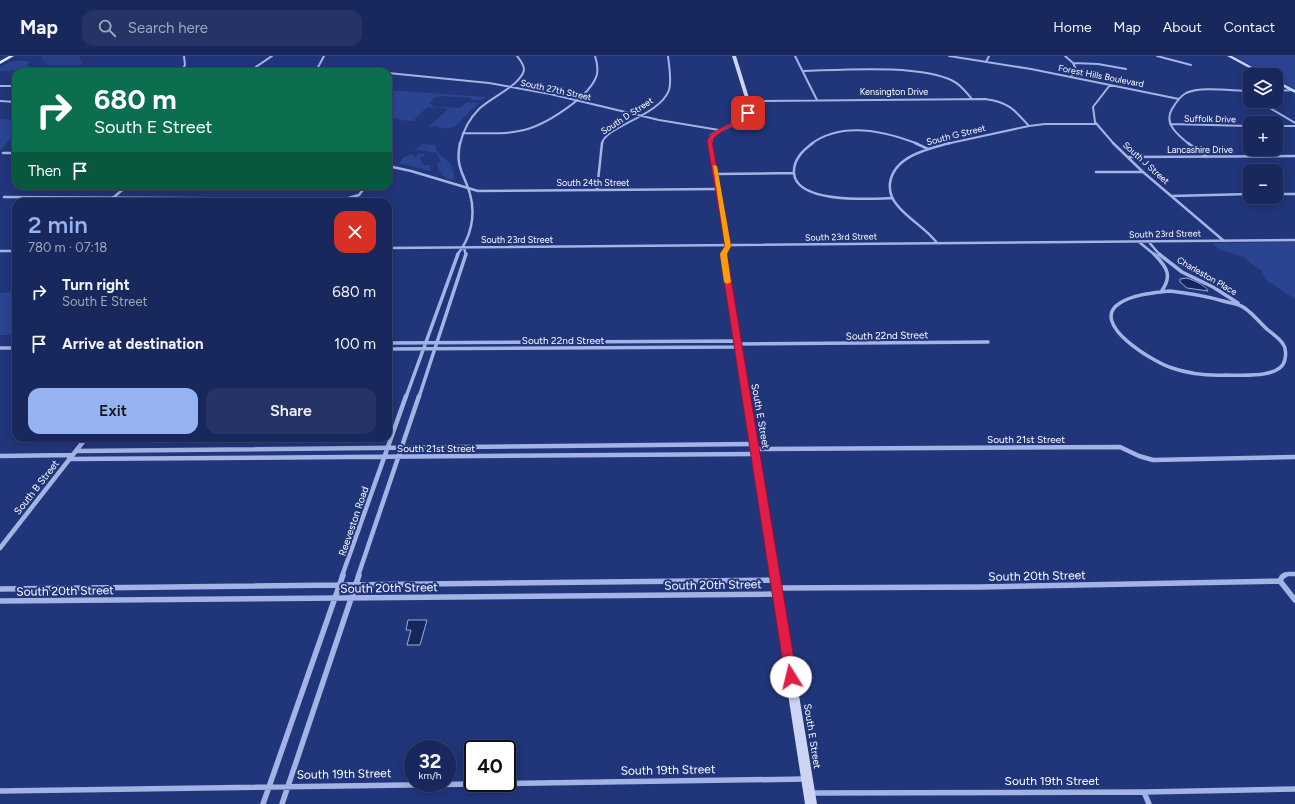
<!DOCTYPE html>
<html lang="en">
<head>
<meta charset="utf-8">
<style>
  :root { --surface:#19285c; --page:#263465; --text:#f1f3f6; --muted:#9fa6bb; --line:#374472; --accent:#95b2f1 }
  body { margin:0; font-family:Figtree,sans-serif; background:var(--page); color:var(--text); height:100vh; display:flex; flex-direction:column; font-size:15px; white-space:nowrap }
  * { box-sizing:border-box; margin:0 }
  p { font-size:13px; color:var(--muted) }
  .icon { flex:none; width:22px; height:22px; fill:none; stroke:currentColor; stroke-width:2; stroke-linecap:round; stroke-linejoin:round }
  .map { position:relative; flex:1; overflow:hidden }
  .details { position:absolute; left:12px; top:142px; width:380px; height:244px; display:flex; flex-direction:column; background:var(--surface); border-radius:12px; box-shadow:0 2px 10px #0003,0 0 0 1px var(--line) }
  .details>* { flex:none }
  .top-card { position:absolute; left:12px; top:12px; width:380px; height:122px; border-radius:12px; box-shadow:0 2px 10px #0003,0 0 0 1px var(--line); background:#0b6e4f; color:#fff; overflow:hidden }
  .controls { position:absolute; left:1243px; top:12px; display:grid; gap:8px }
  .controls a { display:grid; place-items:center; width:40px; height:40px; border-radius:8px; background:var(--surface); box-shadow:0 2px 10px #0003,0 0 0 1px var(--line); font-size:20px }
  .speed { position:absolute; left:404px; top:684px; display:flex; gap:8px; font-size:20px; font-weight:700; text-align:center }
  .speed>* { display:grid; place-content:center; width:52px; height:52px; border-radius:50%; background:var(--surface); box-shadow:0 2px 10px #0003,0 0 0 1px var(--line); line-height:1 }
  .speed small { font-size:10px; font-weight:400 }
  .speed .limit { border:2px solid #111; border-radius:6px; background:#fff; color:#111 }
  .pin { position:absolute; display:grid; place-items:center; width:34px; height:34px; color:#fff; margin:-17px; border-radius:8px; box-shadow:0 2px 6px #0006 }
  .me { position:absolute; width:44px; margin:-22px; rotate:351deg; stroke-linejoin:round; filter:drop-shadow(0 0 3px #0008) }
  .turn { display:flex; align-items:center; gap:14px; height:84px; padding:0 16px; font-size:18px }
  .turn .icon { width:52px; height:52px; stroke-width:2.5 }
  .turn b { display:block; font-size:28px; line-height:34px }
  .then { display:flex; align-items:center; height:38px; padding:0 16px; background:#0003; gap:8px; font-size:15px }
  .round { display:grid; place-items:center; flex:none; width:42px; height:42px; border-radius:12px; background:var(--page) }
  .summary { display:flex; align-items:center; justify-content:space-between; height:68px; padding:0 16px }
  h1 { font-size:24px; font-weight:600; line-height:30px; color:var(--accent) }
  .button { display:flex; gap:8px; margin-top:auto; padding:8px 16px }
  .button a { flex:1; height:46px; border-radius:12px; background:var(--accent); color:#111; font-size:16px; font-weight:600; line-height:46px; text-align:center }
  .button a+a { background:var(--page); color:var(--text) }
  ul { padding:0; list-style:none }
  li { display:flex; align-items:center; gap:12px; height:52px; padding:0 16px }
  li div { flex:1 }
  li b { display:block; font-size:15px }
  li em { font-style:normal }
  header { display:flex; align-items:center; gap:24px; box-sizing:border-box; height:56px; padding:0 20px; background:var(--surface); border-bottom:1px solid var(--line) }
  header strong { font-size:19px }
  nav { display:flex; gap:22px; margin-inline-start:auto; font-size:14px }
  .search { width:280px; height:36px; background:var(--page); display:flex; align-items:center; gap:10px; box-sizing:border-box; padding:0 14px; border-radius:12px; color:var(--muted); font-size:15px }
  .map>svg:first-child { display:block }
  .green { fill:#2b4492 }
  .water { fill:#16255a; stroke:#97abe6 }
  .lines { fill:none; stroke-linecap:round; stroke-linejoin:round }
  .street-far4 { stroke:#a3b3e5; stroke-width:2 }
  .street-far3 { stroke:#a3b3e5; stroke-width:2.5 }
  .street-far2 { stroke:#a3b3e5; stroke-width:3.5 }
  .street-far1 { stroke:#a3b3e5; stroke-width:4.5 }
  .street { stroke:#a3b3e5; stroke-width:5.5 }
  .secondary { fill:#cdd5f5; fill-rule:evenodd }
  .primary { fill:#e4e8fd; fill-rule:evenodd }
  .wall { fill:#2a3f82 }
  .shaded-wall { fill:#22336a }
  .route { fill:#e11d48; stroke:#92132f }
  .slow { fill:#f59e0b }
  .labels { text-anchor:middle; stroke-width:4; stroke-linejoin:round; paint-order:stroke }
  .far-street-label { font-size:9px; fill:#fff; stroke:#21357a }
  .street-label { font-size:10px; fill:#fff; stroke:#21357a }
  .near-street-label { font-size:12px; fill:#fff; stroke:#21357a }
</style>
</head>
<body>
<header>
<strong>Map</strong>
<div class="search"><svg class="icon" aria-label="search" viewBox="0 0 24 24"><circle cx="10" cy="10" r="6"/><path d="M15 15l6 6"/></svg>Search here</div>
<nav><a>Home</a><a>Map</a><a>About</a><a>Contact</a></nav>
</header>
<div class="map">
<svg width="1295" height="748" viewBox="0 0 1295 748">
  <rect width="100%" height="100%" fill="#21357a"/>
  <path class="green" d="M1234 0H1295V33L1276 23V19H1269Z
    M15 5H29L27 10 34 12 28 14 0 15V11L9 6Z
    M388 34 486 41 482 44H471L472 42 442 40 435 41 428 48H432L431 50 438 51 437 52 427 51 413 65 399 64 401 62H393L391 63 394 64 388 68Z
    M467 46 479 47C476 50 472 53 470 55 457 67 459 74 438 72L439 70 428 71 448 53 439 52 441 51 460 52Z
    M0 63 16 64V81L9 84 0 95Z
    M422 88 436 89C435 100 444 100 450 107 453 111 453 119 455 124 444 124 440 117 437 108L441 106 436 96 432 97 428 95 414 94Z
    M413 98 415 101 418 100 416 98H424L425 100 420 101 423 109H429L431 115 399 107 404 101Z
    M1295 186V243L1265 223 1262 215 1249 206 1245 201 1220 194 1213 188 1214 187Z
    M16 235V279H0V237Z"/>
  <path class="water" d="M1187 222C1195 225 1204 228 1208 235L1187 232 1180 226V223Z
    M408 564H427L420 589H407L411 574H406Z"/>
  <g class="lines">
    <path class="street-far4" d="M795 0 817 44
      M949 0 1031 13 1179 43
      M1065 0 1073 7 1076 13 1071 21
      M1157 0 1191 9
      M986 6 989 0
      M1073 7 1098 8 1126 13
      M253 13 272 0
      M316 15 324 0
      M803 15C842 14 919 8 953 25 960 28 966 36 971 42
      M181 16 185 9 184 0
      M186 16 272 14 366 16
      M388 17 489 27 550 38 659 64 719 74
      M1110 29 1093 51 1095 66 1114 88
      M0 30H16
      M1242 35 1250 40
      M1276 35 1293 34
      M0 45 16 46
      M748 45 985 43C1008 46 1014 53 1029 70
      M1258 45 1295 67
      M1170 68 1250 70
      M1276 70H1295
      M463 77C483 77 504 79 524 74 545 69 592 40 597 18 598 12 597 6 595 0
      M460 88C463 75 470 62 479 53 490 42 521 29 524 14 524 8 520 4 517 0
      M602 88C603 71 660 60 669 34 672 24 669 10 668 0
      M811 88C842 65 885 75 918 88
      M946 88 1029 70 1045 68H1096
      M1189 88C1179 80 1163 68 1172 53 1175 48 1179 41 1186 37 1202 30 1232 35 1250 35"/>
    <path class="street-far3" d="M813 87C803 94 793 104 794 117 796 148 871 143 892 142
      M915 87 928 93
      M1113 87 1143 116 1224 185
      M1188 87 1207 101
      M3 97H16
      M1129 101 1295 100
      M388 110 411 115 478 135 719 133
      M1096 116H1143
      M716 118 793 117
      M597 134 602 87
      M1276 138H1295
      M1172 140 1250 138
      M4 141 345 143 359 139 366 130
      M108 146 127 130
      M1148 185 1160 199
      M1139 186 1155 199
      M937 187C926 172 909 164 897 149 891 142 889 136 890 127 894 100 928 93 950 87
      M388 192 1295 184
      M464 192 466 199
      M0 195H16
      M457 199C471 182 476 159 470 138 464 117 455 112 460 87"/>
    <path class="street-far2" d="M1154 198C1167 211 1173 220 1161 236
      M1159 198 1182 216 1213 231 1238 247
      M1170 235C1188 237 1206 240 1223 245 1229 247 1236 247 1241 250 1249 253 1261 268 1268 274 1273 278 1280 283 1283 288 1286 292 1286 299 1285 303 1282 323 1241 319 1226 319 1207 320 1190 318 1172 312 1155 307 1087 267 1120 247 1134 238 1154 237 1170 235Z
      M388 287 736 285
      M737 288 988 286
      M0 292H16
      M388 293 737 291
      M406 341 458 198
      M419 341 466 198"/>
    <path class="street-far1" d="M755 393 1120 391 1139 400 1153 404 1295 401
      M76 395 753 388
      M0 400 72 399
      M69 403 755 398
      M0 492 86 382
      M342 520 406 340
      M358 520 419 340
      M1283 520 1288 518H1295"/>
    <path class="street" d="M1280 525 1295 544
      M777 532 980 531 1280 525 1282 521 1285 519
      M0 533 775 524
      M0 545 778 538
      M0 735 805 723
      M1144 736 1149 748
      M811 737 1144 736 1295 733
      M263 748 343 519
      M282 748 359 519"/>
    <path class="secondary" d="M732 0H736L750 45 751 56 738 67 714 80 712 88 731 190 726 198 817 748H805L720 198 725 190 708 88 710 78 734 65 747 56 746 45Z
      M1227 0H1232L1267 19H1262Z
      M1276 24 1295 34V37L1276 27Z"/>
    <path class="primary" d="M9 0H14L0 8V5Z"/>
  </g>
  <path class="wall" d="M41 0H97L83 9H45Z"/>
  <path class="shaded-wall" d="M79 0H97L83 9Z"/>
  <path class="route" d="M746 56 751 57C741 66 716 76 712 85L731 190 727 198 797 621 796 625 791 627 787 625 785 621 720 198 725 190 707 85 711 78 734 65Z"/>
  <path class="slow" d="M713 109 717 110 731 190 727 198 731 226 727 228 724 226 720 198 725 190Z"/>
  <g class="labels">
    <g class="far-street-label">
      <text transform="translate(1101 20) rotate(11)" y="3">Forest Hills Boulevard</text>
      <text transform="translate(556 34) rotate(12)" y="3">South 27th Street</text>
      <text x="894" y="39">Kensington Drive</text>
      <text transform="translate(627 60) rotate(-33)" y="3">South D Street</text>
      <text transform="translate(1210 63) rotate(1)" y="3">Suffolk Drive</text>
      <text transform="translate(956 79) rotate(-14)" y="3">South G Street</text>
      <text x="1200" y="97">Lancashire Drive</text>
      <text transform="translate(1146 107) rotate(42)" y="3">South J Street</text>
      <text x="593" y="130">South 24th Street</text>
      <text transform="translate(1165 178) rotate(-1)" y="3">South 23rd Street</text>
      <text transform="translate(841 181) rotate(-1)" y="3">South 23rd Street</text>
      <text x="517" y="187">South 23rd Street</text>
      <text transform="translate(1207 220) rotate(30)" y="3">Charleston Place</text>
    </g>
    <g class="street-label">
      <text transform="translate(887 279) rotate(-1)" y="4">South 22nd Street</text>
      <text x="563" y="288">South 22nd Street</text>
      <text transform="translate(761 360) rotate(80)" y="4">South E Street</text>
      <text x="1026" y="387">South 21st Street</text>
      <text x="436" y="396">South 21st Street</text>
      <text transform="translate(36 431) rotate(-52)" y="4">South B Street</text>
      <text transform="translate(353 465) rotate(-71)" y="4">Reeveston Road</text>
      <text transform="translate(813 680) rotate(81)" y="4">South E Street</text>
    </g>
    <g class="near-street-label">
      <text transform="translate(1037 520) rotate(-1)" y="4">South 20th Street</text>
      <text transform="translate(713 529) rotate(-1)" y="4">South 20th Street</text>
      <text transform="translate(389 532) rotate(-1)" y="4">South 20th Street</text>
      <text transform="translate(65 535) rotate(-1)" y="4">South 20th Street</text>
      <text transform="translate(668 714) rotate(-1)" y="4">South 19th Street</text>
      <text transform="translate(344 718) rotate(-1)" y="4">South 19th Street</text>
      <text x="1052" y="729">South 19th Street</text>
    </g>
  </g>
</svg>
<div class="controls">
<a><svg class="icon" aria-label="layers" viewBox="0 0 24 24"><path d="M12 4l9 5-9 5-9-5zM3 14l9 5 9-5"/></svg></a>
<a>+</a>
<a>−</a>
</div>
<div class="speed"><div>32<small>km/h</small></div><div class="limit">40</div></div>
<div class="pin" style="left:748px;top:57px;background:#d93025"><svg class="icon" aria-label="arrive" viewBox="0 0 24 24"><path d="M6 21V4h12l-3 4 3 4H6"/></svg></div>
<svg class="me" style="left:791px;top:621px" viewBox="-20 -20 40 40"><circle r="19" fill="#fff"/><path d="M0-13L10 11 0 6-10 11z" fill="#e11d48"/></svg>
<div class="top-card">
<div class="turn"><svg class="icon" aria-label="right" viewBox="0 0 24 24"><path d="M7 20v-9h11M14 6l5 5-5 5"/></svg><div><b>680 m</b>South E Street</div></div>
<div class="then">Then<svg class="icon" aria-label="arrive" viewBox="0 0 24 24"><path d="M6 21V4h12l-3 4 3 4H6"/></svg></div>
</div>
<section class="details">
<div class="summary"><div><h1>2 min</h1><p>780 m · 07:18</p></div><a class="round" style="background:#d93025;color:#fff"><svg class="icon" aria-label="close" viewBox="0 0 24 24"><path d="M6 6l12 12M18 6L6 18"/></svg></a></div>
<ul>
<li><svg class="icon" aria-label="right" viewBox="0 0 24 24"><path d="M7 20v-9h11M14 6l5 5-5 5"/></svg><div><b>Turn right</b><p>South E Street</p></div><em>680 m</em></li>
<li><svg class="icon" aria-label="arrive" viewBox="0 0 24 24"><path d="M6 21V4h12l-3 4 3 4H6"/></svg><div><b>Arrive at destination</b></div><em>100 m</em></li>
</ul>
<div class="button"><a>Exit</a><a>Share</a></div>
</section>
</div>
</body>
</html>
